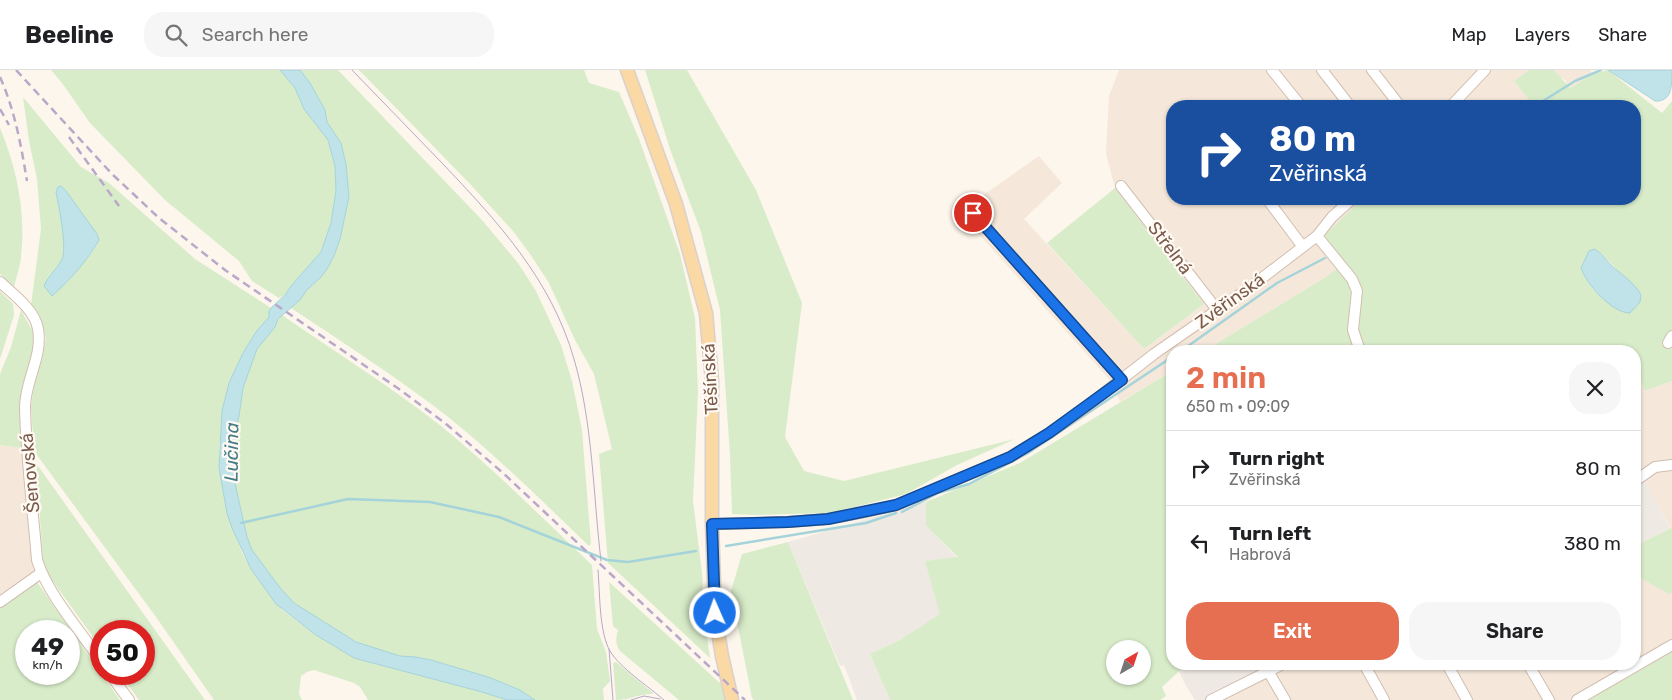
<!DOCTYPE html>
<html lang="en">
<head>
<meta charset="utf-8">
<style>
  :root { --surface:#fff; --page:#f6f6f6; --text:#202124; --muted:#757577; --line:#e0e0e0; --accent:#e76f51 }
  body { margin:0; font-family:Rubik,sans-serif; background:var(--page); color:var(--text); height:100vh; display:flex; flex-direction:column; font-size:19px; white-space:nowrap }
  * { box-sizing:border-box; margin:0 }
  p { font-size:16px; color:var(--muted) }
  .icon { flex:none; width:28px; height:28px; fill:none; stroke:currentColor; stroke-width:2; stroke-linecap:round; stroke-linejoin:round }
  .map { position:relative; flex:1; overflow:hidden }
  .drawer { position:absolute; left:1166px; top:275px; width:475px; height:325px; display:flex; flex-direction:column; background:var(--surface); border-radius:20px; box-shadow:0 1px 4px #0004 }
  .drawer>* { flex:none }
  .guide { position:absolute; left:1166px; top:30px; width:475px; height:105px; border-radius:20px; box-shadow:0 1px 4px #0004; background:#1a4fa0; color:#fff; overflow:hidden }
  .needle { width:32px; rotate:39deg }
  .controls { position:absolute; left:1106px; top:570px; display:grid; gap:10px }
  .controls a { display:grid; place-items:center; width:45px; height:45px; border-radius:50%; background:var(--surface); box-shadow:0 1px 4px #0004; font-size:25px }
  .speed { position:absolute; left:15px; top:550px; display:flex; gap:10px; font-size:25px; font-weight:700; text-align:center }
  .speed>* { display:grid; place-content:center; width:65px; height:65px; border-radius:50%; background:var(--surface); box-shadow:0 1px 4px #0004; line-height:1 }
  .speed small { font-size:12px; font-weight:400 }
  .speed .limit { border:8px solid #d22; background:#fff; color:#111 }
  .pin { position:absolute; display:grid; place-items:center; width:42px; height:42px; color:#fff; margin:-21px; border:2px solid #fff; border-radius:50%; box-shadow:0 1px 5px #0007 }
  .me { position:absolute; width:55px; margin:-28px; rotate:358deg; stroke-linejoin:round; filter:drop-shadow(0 0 4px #0008) }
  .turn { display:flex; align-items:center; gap:18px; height:105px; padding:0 20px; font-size:22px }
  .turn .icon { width:65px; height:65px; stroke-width:2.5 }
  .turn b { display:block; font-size:35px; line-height:42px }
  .round { display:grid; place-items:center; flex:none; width:52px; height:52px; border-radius:20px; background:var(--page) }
  .summary { display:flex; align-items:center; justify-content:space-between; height:85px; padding:0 20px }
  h1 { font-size:30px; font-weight:600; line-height:38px; color:var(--accent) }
  .button { display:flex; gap:10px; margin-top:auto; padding:10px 20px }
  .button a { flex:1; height:58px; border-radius:20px; background:var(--accent); color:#fff; font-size:20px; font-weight:600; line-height:58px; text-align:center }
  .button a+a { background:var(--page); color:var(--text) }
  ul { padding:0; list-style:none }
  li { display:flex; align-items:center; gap:15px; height:75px; padding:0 20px; border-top:1px solid var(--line) }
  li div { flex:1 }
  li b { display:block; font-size:19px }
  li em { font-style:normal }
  header { display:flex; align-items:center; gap:30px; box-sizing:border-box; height:70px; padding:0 25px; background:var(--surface); border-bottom:1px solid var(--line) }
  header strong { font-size:24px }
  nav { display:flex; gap:28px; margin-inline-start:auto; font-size:18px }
  .search { width:350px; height:45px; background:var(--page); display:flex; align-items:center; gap:12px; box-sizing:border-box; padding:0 18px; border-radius:20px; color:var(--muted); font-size:19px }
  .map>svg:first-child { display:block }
  .residential { fill:#f5e8da }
  .industrial { fill:#efe9e4 }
  .green { fill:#d8ecc9; fill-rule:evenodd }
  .water { fill:#bfe3e8; stroke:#a5d3da }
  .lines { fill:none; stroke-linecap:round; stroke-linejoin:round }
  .stream { stroke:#a5d3da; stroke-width:2.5 }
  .minor-casing { stroke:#d1beb0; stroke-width:12 }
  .major-casing { stroke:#dad1cd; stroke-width:15 }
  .minor { stroke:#fff; stroke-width:10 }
  .major { stroke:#fbd9a5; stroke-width:12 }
  .tram { stroke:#b9a8c9; stroke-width:1 }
  .rail { stroke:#b9a8c9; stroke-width:2.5; stroke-dasharray:8 5; stroke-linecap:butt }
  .route-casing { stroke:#114b97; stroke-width:12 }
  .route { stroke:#1a73e8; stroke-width:9 }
  .labels { text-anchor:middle; stroke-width:4.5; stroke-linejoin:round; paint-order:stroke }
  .street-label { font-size:18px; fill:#7a5c4d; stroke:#fffaf3 }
  .water-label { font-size:19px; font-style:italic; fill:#437c86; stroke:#fffaf3 }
</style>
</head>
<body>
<header>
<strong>Beeline</strong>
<div class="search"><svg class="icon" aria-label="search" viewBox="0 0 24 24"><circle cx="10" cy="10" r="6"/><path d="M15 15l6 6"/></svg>Search here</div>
<nav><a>Map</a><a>Layers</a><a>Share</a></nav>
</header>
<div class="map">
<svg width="1672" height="630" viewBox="0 0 1672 630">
  <rect width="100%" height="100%" fill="#fdf6ec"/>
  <path class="residential" d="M1119 0H1529L1514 11 1534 36H1172V129H1374L1346 192 1326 207 1204 281H1172V301L1120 332 1109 309 968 152 974 141 969 135 1039 86 1062 113 1024 149 1144 279 1204 234 1115 118 1106 84 1109 26Z
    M1554 0H1590L1593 4 1570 18 1565 10 1558 6Z
    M1640 309 1645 321 1672 311V582L1588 630H1206L1267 594 1271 596 1276 594H1635V476L1670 458 1644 409 1635 414V313Z
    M0 375 28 379 41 503 0 532Z"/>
  <path class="industrial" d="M1644 408 1670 459 1635 476V414Z
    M926 432V456L958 488 926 491 941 544 900 570 870 584 890 630H857L844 595 840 596 788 472Z
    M1187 594H1267L1205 630H1195L1185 614 1179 602Z"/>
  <path class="green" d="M51 0H280L295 18 304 39 328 70 335 96 336 121 331 153 321 182 291 216 286 224 279 228 252 211 239 191 165 130 90 53 62 13Z
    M300 0H338L482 150 518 193 536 221 561 275 572 311 582 360 591 474 589 476C538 427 487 376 430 333 385 300 338 269 291 238L306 221 321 207 334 186 340 169 349 127 346 94 341 73 327 52 325 40 310 13Z
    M359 0H584L589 13 619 22 639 69 680 184 695 248 698 322 693 431 702 503 704 546 710 588 608 493 599 384 612 379 594 304 575 270 549 213 530 184 513 161 471 115Z
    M645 0H687L756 120 802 233 785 367 804 401 844 411 1015 369 957 395 906 424 831 443 754 445 732 444 730 385 720 240 701 162 671 82Z
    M1529 0H1554C1559 7 1565 11 1570 18L1593 4 1608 0 1662 43 1672 31V311L1645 321 1640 309 1635 313V281H1365L1355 258 1358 246 1347 260 1357 281H1204L1326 207 1345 192 1324 166 1362 129H1635V36H1534L1514 11ZM1601 183 1622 205 1608 233 1593 219 1584 206Z
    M23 27 81 97 109 113 195 189 271 238 269 247 256 262 234 302 222 349 219 379V398L227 443 243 485 257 508 263 514 282 540 316 565 354 588 482 622 507 630H368L360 617 354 613 314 600 307 602 301 606 299 624 302 630H214L156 547 34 381 31 337 34 315 42 290 46 268 39 245 31 235 41 159 37 109 29 71ZM56 122 99 170 94 179 65 214 47 209C52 202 60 195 63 186 67 173 59 137 56 122Z
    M0 58C17 99 26 142 21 187 20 197 16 208 14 218L0 204Z
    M1115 118 1204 234 1144 279 1047 173Z
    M0 221 13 234 14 245 0 289Z
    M21 240 33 262 38 258 30 307 28 379 0 375V304L11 277Z
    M282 245C335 282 390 316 441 356 494 399 542 448 592 495L597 559 606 582 610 611 603 619 604 630H535L520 620 488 607 431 590 416 587 400 586 368 577 356 572 310 544 294 533 281 519 252 480 247 467 236 418 232 379 239 346 243 318 257 279Z
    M1172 301V594H1187L1162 617 1166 626 1160 630H890L870 584 900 570 940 544 925 491 958 487 926 456V432L1020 393ZM1115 579H1142V606H1115Z
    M36 393 205 630H139L120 604H144V561H101V578L47 503 43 490Z
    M1672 458V523L1669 524 1635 505V476Z
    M788 472 853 630H754L752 628 731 521 742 484Z
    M37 512 120 630H0V538ZM26 561H69V604H26Z
    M609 512 722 615 725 630H679L620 581C615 575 616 567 618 560L613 556Z
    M1672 582V630H1588Z
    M616 592 654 624C640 623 630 630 616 630L613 593Z"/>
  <path class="water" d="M280 0H300L310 13 325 40 327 52 341 73 346 94 349 127 340 169 334 186 327 199 321 207 306 221 300 230 278 249 275 257 257 279 243 318 239 346 232 379 236 418 247 467 252 480 281 519 294 533 356 572 400 586 416 587 431 590 488 607 520 620 535 630H507L482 622 354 588 316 565 276 534 251 499 232 458 227 443 219 398 222 341 229 313 243 283 256 262 269 247V241L272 237 286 224 291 216 321 182 331 153 336 121 335 96 328 70 304 39 295 18Z
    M1608 0H1672C1672 16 1672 32 1655 31Z
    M61 116 66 121 97 164 99 170C87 191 70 210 52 226L44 216C48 205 60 197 63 186 66 172 59 137 56 122L58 117Z
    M1594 179C1602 183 1606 190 1612 196 1622 205 1635 213 1641 225L1640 232 1630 243C1612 243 1587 215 1581 198L1589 181Z"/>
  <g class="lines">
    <path class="stream" d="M1535 36 1575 11 1601 0
      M1181 281 1277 213 1325 188
      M902 442 938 423 969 414 1028 383 1172 287
      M241 453 348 429 430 432 499 447 607 490 628 492 696 481
      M726 476 866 453 896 443"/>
    <g class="minor-casing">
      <path id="minor" d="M1272 0 1301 36
        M1322 0 1350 36
        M1372 0 1400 36
        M1451 36 1485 0
        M1121 116 1218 241
        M1267 129 1303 177
        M973 143 1122 310
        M1317 166 1352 209 1357 221 1353 260 1360 281
        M0 212C13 224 35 240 38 259 43 286 25 311 25 337 26 388 33 440 37 490 47 523 81 562 101 591
        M1668 273 1672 266
        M1635 411 1655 397 1672 395
        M712 454 788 452 828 449 870 441 896 435 1010 387 1049 363 1086 337 1154 284 1249 218 1317 166 1332 147 1352 129
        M0 532 41 503
        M1364 594 1384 630
        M1447 594 1467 630
        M1528 594 1549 630
        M1268 601 1285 630
        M110 604 129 630
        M1211 630 1283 594
        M1577 630 1672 575"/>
    </g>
    <g class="major-casing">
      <path id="major" d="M627 0 676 134 706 243 712 311V454L715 543 722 586 732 630"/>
    </g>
    <use href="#minor" class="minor"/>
    <use href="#major" class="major"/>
    <path class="tram" d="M352 0C382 31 412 62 442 93 497 151 551 209 574 289 593 354 593 424 601 491
      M598 500C600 523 599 562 610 581 619 597 649 617 664 630
      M609 579 613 630
      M631 630 644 626 660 629"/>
    <path class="rail" d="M16 0 112 104 159 148 225 200 399 319 445 353 503 403 745 630
      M0 7C15 41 21 75 27 111
      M0 39 9 55
      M69 67 119 136"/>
  </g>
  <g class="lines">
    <g class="route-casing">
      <path id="route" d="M715 543 712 454 788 452 828 449 896 435 1010 387 1049 363 1122 310 973 143"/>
    </g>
    <use href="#route" class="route"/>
  </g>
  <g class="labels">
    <g class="street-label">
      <text transform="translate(1170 178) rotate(53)" y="6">Střelná</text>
      <text transform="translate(1230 231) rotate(-36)" y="6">Zvěřinská</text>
      <text transform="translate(710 309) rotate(-93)" y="6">Těšínská</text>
      <text transform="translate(30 403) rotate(-95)" y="6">Šenovská</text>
    </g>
    <g class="water-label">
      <text transform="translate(231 382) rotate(-89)" y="7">Lučina</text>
    </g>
  </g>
</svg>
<div class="controls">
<a><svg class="needle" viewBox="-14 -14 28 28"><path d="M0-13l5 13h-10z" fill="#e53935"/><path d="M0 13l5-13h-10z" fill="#757577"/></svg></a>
</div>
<div class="speed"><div>49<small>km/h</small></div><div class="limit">50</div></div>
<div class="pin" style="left:973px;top:143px;background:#d93025"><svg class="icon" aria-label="arrive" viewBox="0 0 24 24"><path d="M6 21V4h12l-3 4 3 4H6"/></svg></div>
<svg class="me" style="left:715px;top:543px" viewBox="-20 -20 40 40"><circle r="17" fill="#1a73e8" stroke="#fff" stroke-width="3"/><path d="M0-11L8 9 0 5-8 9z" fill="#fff"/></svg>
<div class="guide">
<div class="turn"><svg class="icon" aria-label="right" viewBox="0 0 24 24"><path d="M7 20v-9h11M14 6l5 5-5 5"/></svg><div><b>80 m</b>Zvěřinská</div></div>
</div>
<section class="drawer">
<div class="summary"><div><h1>2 min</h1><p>650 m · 09:09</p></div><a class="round"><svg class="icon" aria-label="close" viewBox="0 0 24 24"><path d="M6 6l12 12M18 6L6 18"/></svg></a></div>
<ul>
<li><svg class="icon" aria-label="right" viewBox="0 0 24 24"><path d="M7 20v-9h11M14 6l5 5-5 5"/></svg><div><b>Turn right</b><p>Zvěřinská</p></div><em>80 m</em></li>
<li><svg class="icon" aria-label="left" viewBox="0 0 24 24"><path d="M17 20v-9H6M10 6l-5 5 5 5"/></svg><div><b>Turn left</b><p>Habrová</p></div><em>380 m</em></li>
</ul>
<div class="button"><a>Exit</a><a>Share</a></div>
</section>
</div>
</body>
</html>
